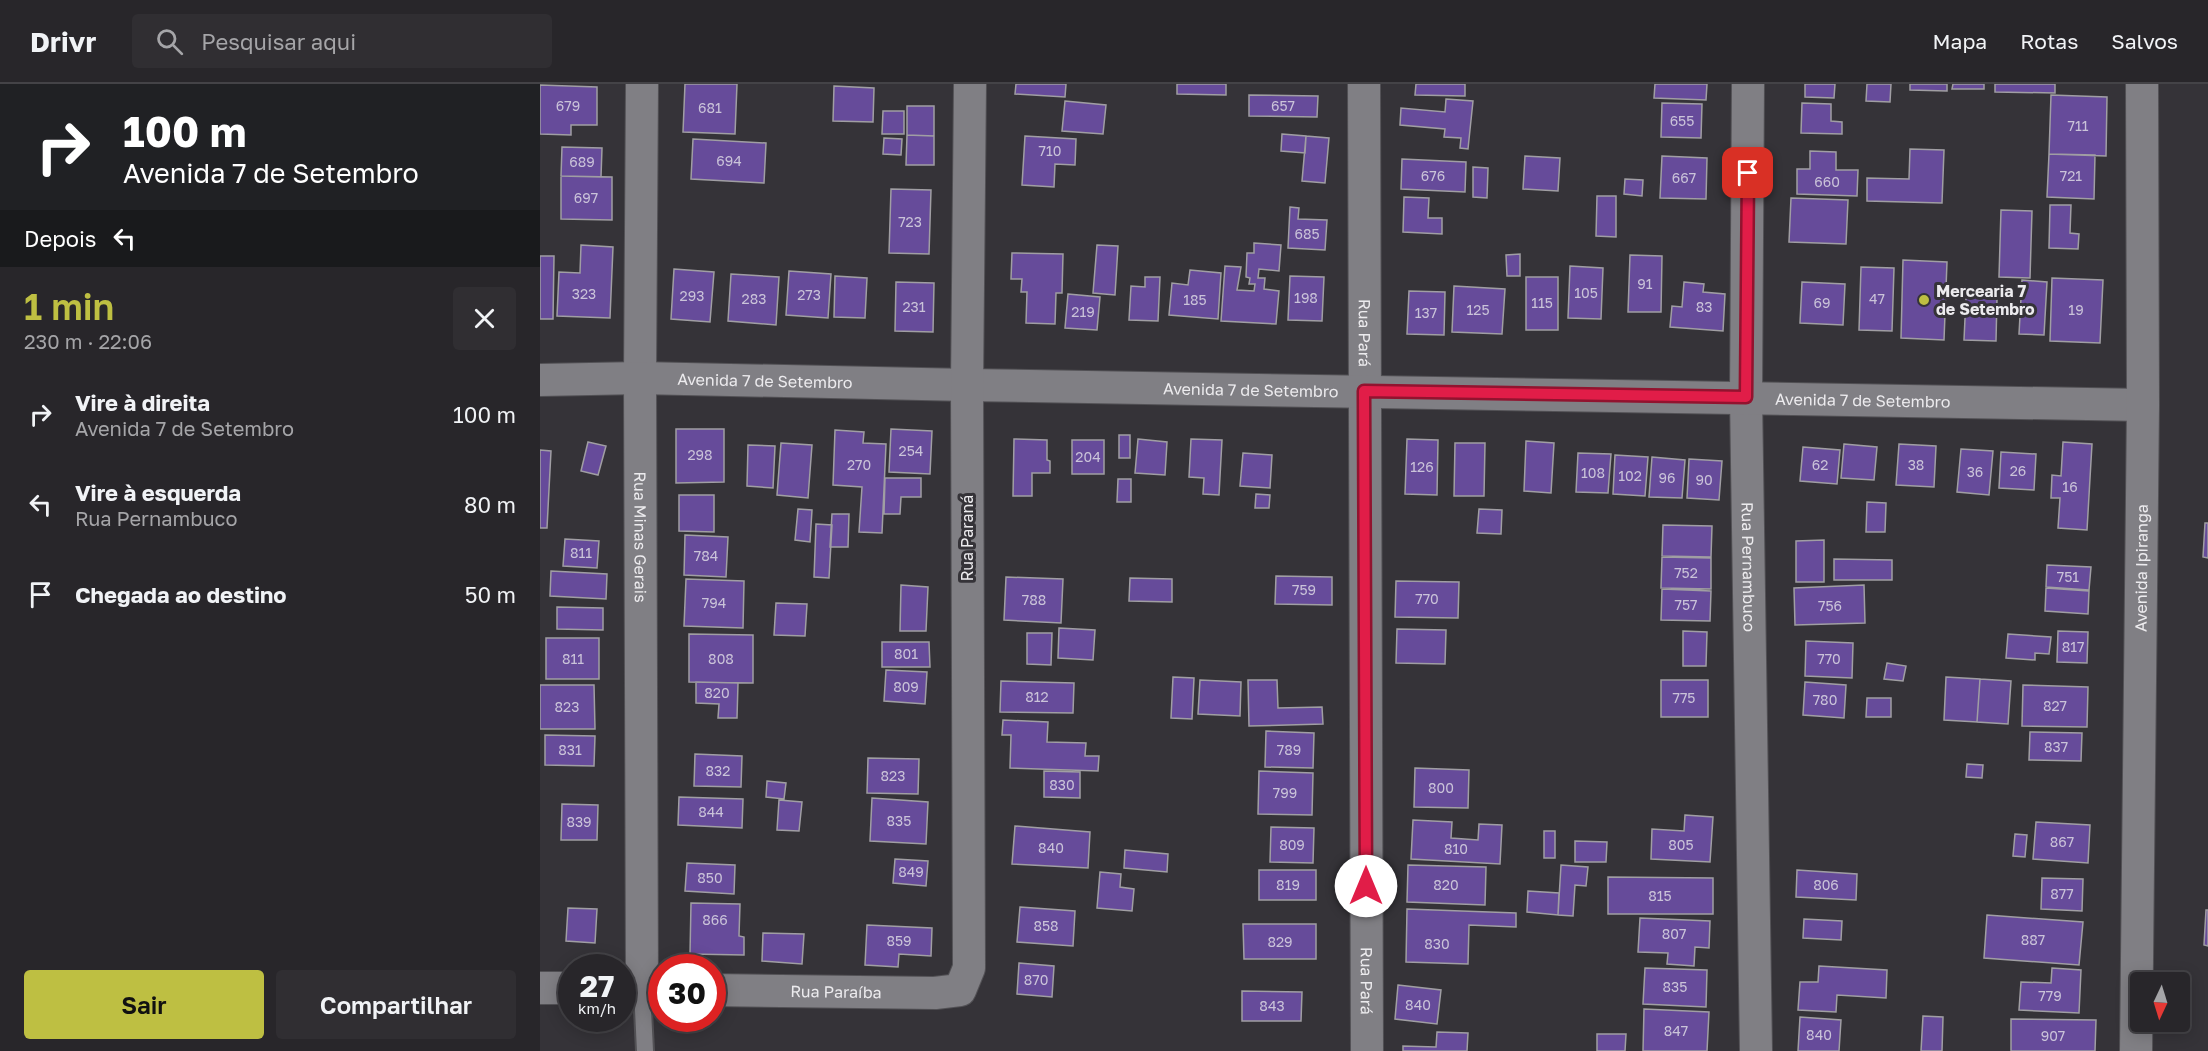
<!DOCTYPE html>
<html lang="pt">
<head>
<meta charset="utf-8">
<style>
  :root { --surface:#28262a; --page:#302e32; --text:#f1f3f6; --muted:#a5a5a8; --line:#444347; --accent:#bebf42 }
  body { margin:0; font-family:"Golos Text",sans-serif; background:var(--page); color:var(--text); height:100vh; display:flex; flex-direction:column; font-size:22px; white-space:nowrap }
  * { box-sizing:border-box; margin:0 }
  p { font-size:20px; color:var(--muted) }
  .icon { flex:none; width:33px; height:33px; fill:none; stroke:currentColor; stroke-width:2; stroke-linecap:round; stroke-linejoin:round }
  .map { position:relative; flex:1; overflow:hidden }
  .side { display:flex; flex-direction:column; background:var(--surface); width:540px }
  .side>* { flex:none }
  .top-card { background:#202124; color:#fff; overflow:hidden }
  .needle { width:39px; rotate:184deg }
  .tools { position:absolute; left:1590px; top:888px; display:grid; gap:12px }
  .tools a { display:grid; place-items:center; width:60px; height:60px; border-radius:6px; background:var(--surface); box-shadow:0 3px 15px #0003,0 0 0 2px var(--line); font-size:30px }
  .speed { position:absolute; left:18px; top:870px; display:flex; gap:12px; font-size:30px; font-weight:700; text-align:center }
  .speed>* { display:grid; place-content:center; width:78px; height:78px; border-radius:50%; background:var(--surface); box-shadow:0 3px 15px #0003,0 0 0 2px var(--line); line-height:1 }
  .speed small { font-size:15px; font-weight:400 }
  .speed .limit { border:9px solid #d22; background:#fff; color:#111 }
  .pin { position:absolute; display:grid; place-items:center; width:51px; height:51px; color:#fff; margin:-26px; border-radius:12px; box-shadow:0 3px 9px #0006 }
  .me { position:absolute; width:66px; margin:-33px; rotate:0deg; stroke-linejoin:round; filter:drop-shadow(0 0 4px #0008) }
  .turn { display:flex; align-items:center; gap:21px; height:126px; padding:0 24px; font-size:27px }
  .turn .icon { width:78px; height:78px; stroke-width:2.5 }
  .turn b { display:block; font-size:42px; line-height:51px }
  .then { display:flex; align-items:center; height:57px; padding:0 24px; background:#0003; gap:12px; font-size:22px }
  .round { display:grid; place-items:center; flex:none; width:63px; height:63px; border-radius:6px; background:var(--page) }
  .summary { display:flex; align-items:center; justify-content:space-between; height:102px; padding:0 24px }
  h1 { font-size:36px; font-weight:600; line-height:45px; color:var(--accent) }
  .button { display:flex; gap:12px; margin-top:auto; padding:12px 24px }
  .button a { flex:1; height:69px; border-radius:6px; background:var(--accent); color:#111; font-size:24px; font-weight:600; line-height:69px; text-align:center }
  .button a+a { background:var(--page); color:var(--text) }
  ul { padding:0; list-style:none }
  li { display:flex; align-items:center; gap:18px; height:90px; padding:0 24px }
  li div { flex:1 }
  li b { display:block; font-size:22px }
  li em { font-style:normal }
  header { display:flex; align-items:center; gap:36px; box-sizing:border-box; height:84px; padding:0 30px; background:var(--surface); border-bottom:2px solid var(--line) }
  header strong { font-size:28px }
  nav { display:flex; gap:33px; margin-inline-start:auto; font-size:21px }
  .search { width:420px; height:54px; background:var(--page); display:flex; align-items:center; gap:15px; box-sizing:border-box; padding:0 21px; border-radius:6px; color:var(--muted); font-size:22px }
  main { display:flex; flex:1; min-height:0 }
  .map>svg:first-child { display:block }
  .building { fill:#664b9a; stroke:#a09ea3; stroke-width:1.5 }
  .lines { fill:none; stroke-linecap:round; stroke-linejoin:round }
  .lane-casing { stroke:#525155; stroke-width:20 }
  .street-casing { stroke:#525155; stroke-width:34 }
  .lane { stroke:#807f84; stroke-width:16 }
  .street { stroke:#807f84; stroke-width:32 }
  .route-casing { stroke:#92132f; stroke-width:15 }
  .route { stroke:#e11d48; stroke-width:10 }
  .poi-dot { fill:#bebf42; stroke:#353338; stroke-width:2 }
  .labels { text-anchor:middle; stroke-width:6; stroke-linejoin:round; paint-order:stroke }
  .number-label { font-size:14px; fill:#cac3d9 }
  .poi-label { font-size:16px; font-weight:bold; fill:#ecebee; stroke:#353338; text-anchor:start }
  .street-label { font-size:16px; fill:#ecebee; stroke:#353338 }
</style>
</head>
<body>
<header>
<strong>Drivr</strong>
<div class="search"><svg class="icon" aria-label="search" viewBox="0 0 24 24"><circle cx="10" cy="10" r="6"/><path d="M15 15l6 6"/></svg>Pesquisar aqui</div>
<nav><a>Mapa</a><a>Rotas</a><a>Salvos</a></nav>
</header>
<main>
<section class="side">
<div class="top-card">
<div class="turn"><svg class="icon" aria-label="right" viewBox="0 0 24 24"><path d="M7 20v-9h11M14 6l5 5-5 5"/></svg><div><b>100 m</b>Avenida 7 de Setembro</div></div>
<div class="then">Depois<svg class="icon" aria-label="left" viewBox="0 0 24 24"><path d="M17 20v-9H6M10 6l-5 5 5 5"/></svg></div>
</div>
<div class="summary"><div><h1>1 min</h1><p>230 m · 22:06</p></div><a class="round"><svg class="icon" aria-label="close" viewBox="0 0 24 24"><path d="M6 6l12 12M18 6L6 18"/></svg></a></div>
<ul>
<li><svg class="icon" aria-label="right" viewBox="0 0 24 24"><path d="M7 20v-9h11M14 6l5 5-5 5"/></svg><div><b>Vire à direita</b><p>Avenida 7 de Setembro</p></div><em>100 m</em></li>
<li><svg class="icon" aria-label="left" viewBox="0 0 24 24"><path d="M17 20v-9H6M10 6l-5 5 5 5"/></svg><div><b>Vire à esquerda</b><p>Rua Pernambuco</p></div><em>80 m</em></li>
<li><svg class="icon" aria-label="arrive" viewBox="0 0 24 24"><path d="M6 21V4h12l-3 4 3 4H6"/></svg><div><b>Chegada ao destino</b></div><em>50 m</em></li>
</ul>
<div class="button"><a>Sair</a><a>Compartilhar</a></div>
</section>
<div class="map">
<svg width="1668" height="967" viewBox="0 0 1668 967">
  <rect width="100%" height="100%" fill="#353338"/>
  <path class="building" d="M145 0H197L195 50 143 48Z
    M476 0H526L525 13 475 10Z
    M637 0H686V11L637 10Z
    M876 0H925V12L875 11Z
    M1115 0H1167L1166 16 1114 14Z
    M1265 0H1295L1294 14 1265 13Z
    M1327 0H1351L1350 18 1326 17Z
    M1370 0H1407V7L1370 6Z
    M1413 0H1444V5H1412Z
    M1455 0H1515V9L1455 8Z
    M0 1 57 3V41H31V51L0 50Z
    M294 2 334 4 333 38 293 37Z
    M709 11 778 12 777 33 709 32Z
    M1511 11 1567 13 1566 72 1509 70Z
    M906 15 933 17 928 65 920 64 921 54 904 53 905 45 860 41 861 24 905 28Z
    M525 17 566 21 563 50 522 47Z
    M1122 19 1162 20 1161 54 1121 53Z
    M1262 19 1291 20V37L1302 38V50L1261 49Z
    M367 22H394V52L367 51Z
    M343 27H364V50H342Z
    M742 50 766 52 765 69 741 67Z
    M367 51 394 52V81H366Z
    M485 52 536 55 535 81 515 80 514 103 482 101Z
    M766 52 789 54 785 99 762 97Z
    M344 54 362 55 361 71 343 70Z
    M153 55 226 59 224 99 151 95Z
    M22 63 62 64 61 93 21 92Z
    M1370 65 1404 66 1402 119 1327 117V94L1369 95Z
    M1270 67 1296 68V86H1318L1317 112 1257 110V85H1270Z
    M1509 70 1555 71 1554 115 1507 113Z
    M985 72 1020 74 1018 107 983 105Z
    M1122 72 1167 74 1166 115 1120 114Z
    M862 75 926 78 925 108 861 105Z
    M933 83 948 84 947 114 933 113Z
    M21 92 72 93V136L21 135Z
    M1085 95 1103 96 1102 112 1084 110Z
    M351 105 391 106 389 170 349 169Z
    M1057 112H1076V153L1056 152Z
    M864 113 889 114 888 134H902V150L863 148Z
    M1251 114 1308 116 1306 160 1249 158Z
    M1510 121H1531L1530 149 1539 150 1538 165 1509 164Z
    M750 123 759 124 758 135 787 136 785 166 748 164Z
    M1461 126 1492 127 1490 194 1459 193Z
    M714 159 741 161 739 187 719 185 718 194H725L724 205 739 207 736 240 681 237 685 182 701 183 697 206 714 207 715 200H709L710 194 706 193 707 169H714Z
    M41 161 73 163 70 234 17 232 19 188 40 189Z
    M557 161 578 162 575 211 553 209Z
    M472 169 523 170 522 209H516L515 240 486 239 487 208H481L482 195H471Z
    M980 170V192H967L966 171Z
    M1090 171 1122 172 1121 228H1088Z
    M0 172H14L13 235H0Z
    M1363 176 1407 178 1404 256 1361 254Z
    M1030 182 1063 184 1061 235 1028 234Z
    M1321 183 1354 184 1352 247 1319 246Z
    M134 185 174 188 170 238 131 235Z
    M650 186 681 189 678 235 629 231 632 199 648 201Z
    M249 187 291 190 288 234 246 231Z
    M191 190 239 193 236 241 188 237Z
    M295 192 327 194 325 234 294 233Z
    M750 192 784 193 782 237 748 236Z
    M605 193H620L618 237 589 236 591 202 605 203Z
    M986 193H1018V246H986Z
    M1512 194 1563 196 1560 259 1510 257Z
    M1482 196 1507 198 1504 251 1479 250Z
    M356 198 394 199 393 248 355 247Z
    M1144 198 1164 200 1163 208 1185 210 1183 247 1130 243 1132 222 1142 223Z
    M1262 198 1305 200 1303 241 1260 239Z
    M914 202 965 205 962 250 912 248Z
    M869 207 905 208 904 251 867 250Z
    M528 210 560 213 557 246 525 244Z
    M1426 213 1457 214 1456 257 1424 256Z
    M136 345H184V398L136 399Z
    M351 345 392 347 390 390 349 388Z
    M295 346 324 348 323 359 346 360 342 449 319 448 322 403 293 401Z
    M579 351H590V374H579Z
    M474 355 507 356V376L510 377V389H492V412H473Z
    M598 355 627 358 625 391 595 389Z
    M651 355 682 356 679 411 663 410 664 394 649 393Z
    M867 355 898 356 897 411 865 410Z
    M532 356H564V390H532Z
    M986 357 1014 359 1011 409 984 407Z
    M48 358 66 362 58 391 41 387Z
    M1523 358 1552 360 1547 446 1518 444 1520 414H1511L1512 391 1521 392Z
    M241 359 272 361 268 414 237 411Z
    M915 359H945L944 412H914Z
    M1304 360 1337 363 1334 396 1301 394Z
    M1359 360 1396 362 1394 403 1356 401Z
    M208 361 235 362 233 404 207 402Z
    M1263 363 1300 366 1297 400 1260 397Z
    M1421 365 1453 367 1449 411 1417 408Z
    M0 366 11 367 7 444H0Z
    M1461 368 1496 370 1494 406 1459 404Z
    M703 369 732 371 730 404 700 402Z
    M1038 369 1071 370 1068 409 1036 408Z
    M1075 371 1108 373 1105 412 1073 410Z
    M1112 373 1145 376 1142 414 1109 413Z
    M1149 375 1182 377 1179 416 1147 414Z
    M345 394H381V413H361L360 430H344Z
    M578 395H591V418H577Z
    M716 410 730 411 729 424H715Z
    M139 411H174V448L139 447Z
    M1327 418 1346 419 1345 448H1326Z
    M258 425 272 426 270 458 255 456Z
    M939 425 962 426 961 450 937 449Z
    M292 430H309L308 463H290Z
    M1665 439H1668V474L1663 473Z
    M276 440 292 441 289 494 274 493Z
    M1123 441 1172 442 1171 473 1122 472Z
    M145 451 188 453 186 493 144 491Z
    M25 455 59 457 57 484 23 482Z
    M1284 456V498H1256V457Z
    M1122 473 1171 474V505L1121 504Z
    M1294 475 1352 476V496H1294Z
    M1507 481 1551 483 1549 506 1506 503Z
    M11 487 67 490 66 515 10 512Z
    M736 492 792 493V521L735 520Z
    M466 493 523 495 521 539 464 536Z
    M590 494 632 495V518L589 517Z
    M146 495 204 497 203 544 144 542Z
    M856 497 919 498 918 534 855 533Z
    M361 501 388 503 386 547H360Z
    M1324 501 1325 539 1255 541 1254 504Z
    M1506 504 1549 507 1548 530 1505 527Z
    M1122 505 1171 507 1170 537 1121 536Z
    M236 519 267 520 265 552 234 551Z
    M17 523 63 524V546L17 545Z
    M519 544 555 546 553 576 518 574Z
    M857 545 906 546 905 580 856 579Z
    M1143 547 1167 548 1166 582H1143Z
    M1518 547 1548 548 1547 579 1517 578Z
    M487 549H512L511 581 487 580Z
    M149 550 213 551V599L149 598Z
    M1468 550 1511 553 1509 570 1495 569V576L1466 574Z
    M6 554H59V595H6Z
    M1266 557 1313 559 1312 594 1265 592Z
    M342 558H389L390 583H342Z
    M1347 579 1366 582 1363 597 1344 595Z
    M346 586 387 588 385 620 344 617Z
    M633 593 654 594 652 635 631 634Z
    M1406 593 1440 595 1437 638 1404 636Z
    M1440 595 1471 597 1468 640 1437 638Z
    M660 596 701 598 700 632 658 630Z
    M708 596H737L738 624 782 623 783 640 709 642Z
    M1121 596H1168V633H1121Z
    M461 597 534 599 533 629 460 628Z
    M156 598 198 599 197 634H178L179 620 156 619Z
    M1265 598 1306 601 1304 634 1263 631Z
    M0 601H54L55 645H0Z
    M1483 601 1548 603 1547 643 1482 642Z
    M1327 614H1351V633H1326Z
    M463 636 508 638 507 658 546 659 545 672H559L558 687 470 684 471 651H462Z
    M726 647 774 649 773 684 725 683Z
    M1490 648 1542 649 1541 677 1489 676Z
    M5 651 55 652 54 682 5 681Z
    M155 670 202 672 201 703 154 702Z
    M328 674 379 675 378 710 327 709Z
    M1427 680 1443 681 1442 694 1426 693Z
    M875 684 929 686 928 724 874 723Z
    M504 687 540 688V714L504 713Z
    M719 687 773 689 772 731 718 730Z
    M227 697 246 699 244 715 226 713Z
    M139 713 203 715 202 744 138 741Z
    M332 714 388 718 386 760 330 757Z
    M239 716 262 718 259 747 237 746Z
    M22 720 58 721 57 756H21Z
    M1145 731 1173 733 1170 778 1111 775 1112 745 1144 747Z
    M873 736 912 738 911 754 938 756 939 740 962 741 960 780 871 775Z
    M1496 738 1550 741 1548 779 1493 775Z
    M475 742 550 748 548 784 472 780Z
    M731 743 774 744 773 779 730 778Z
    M1004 747H1015V774H1004Z
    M1475 750 1487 751 1485 773 1473 772Z
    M1035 757 1067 758 1066 778H1035Z
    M585 766 628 770 627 788 584 784Z
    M355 775 388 777 386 802 353 799Z
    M147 779 195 781 194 810 145 807Z
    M868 781 946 783 945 821 867 818Z
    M1021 781 1048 783 1046 802 1035 801 1033 832 1018 831Z
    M719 786H776V816H719Z
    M1257 786 1317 790 1316 816 1256 813Z
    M560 788 581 790 580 803 594 805 592 827 557 824Z
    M1068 793 1173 794V830H1068Z
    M1502 794 1543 795 1542 827 1501 825Z
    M988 807 1019 809 1018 831 987 828Z
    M151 819 200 820 199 852 204 853V871L150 870Z
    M480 823 535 827 533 862 477 858Z
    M28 824 57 825 55 859 26 857Z
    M867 825 976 829V843L929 841 928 880 866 878Z
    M1666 826H1668V862L1664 861Z
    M1447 831 1543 838 1539 881 1444 874Z
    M1100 834 1170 837 1169 864 1155 863 1154 882 1127 880 1128 869 1098 868Z
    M1264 835 1302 837 1301 856 1263 854Z
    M703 840H776V875H704Z
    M327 841 392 844 391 872 359 870 358 883 325 881Z
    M223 849 264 850 262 880 222 877Z
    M479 879 514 882 512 913 477 910Z
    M1279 882 1347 886 1346 914 1297 911 1296 928 1258 926 1260 898H1278Z
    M1105 884 1167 886 1166 923 1103 920Z
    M1512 884 1541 886 1539 929 1479 926 1481 898 1511 899Z
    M858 901 901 906 897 940 855 935Z
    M702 907 762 908 761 937H702Z
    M1104 925 1169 928 1167 967H1103Z
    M1383 932 1403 933 1402 967H1381Z
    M1260 933 1301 936 1299 967H1258Z
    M1471 935 1556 936 1555 967H1471Z
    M897 948 928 949 927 967H863V962L896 963Z
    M1057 950H1086L1085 967H1057Z"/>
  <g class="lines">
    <g class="lane-casing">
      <path id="lane" d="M102 905 105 967"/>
    </g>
    <g class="street-casing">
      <g id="street">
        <path id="s1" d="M102 0 100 294 102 905"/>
        <path id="s2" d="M824 0 827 967"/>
        <path id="s3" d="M1208 0 1206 313 1216 967"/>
        <path id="s4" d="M0 296 100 294 427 301 1603 321"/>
        <path d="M0 904H32"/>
        <path id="s5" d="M172 906 395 909 420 906 429 884 427 301 430 0"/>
        <path id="s6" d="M1596 967 1603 321 1602 0"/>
      </g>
    </g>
    <use href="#lane" class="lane"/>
    <use href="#street" class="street"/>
  </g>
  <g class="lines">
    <g class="route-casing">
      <path id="route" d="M826 802 824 307 1206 313 1208 89"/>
    </g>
    <use href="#route" class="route"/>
  </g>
  <circle class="poi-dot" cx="1384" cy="216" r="6"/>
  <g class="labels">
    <g class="number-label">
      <text x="28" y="27">679</text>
      <text x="743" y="27">657</text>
      <text x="170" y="29">681</text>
      <text x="1142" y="42">655</text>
      <text x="1538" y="47">711</text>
      <text x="510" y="72">710</text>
      <text x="189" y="82">694</text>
      <text x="42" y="83">689</text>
      <text x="893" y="97">676</text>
      <text x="1531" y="97">721</text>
      <text x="1144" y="99">667</text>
      <text x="1287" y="103">660</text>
      <text x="46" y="119">697</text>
      <text x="370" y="143">723</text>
      <text x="767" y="155">685</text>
      <text x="1105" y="205">91</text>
      <text x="1046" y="214">105</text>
      <text x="44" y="215">323</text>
      <text x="269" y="216">273</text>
      <text x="152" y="217">293</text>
      <text x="766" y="219">198</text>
      <text x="214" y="220">283</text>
      <text x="1337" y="220">47</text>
      <text x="655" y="221">185</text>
      <text x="1002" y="224">115</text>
      <text x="1282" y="224">69</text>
      <text x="374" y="228">231</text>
      <text x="1164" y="228">83</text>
      <text x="938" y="231">125</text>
      <text x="1536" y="231">19</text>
      <text x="543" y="233">219</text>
      <text x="886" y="234">137</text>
      <text x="371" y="372">254</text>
      <text x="160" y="376">298</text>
      <text x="548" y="378">204</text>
      <text x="319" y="386">270</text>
      <text x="1280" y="386">62</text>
      <text x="1376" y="386">38</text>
      <text x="882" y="388">126</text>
      <text x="1478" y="392">26</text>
      <text x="1435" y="393">36</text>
      <text x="1053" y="394">108</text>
      <text x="1090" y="397">102</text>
      <text x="1127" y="399">96</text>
      <text x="1164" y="401">90</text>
      <text x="1530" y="408">16</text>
      <text x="41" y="474">811</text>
      <text x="166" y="477">784</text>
      <text x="1146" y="494">752</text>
      <text x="1528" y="498">751</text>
      <text x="764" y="511">759</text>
      <text x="887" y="520">770</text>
      <text x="494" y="521">788</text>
      <text x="174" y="524">794</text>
      <text x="1146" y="526">757</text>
      <text x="1290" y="527">756</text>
      <text x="1533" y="568">817</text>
      <text x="366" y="575">801</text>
      <text x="33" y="580">811</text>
      <text x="181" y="580">808</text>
      <text x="1289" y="580">770</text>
      <text x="366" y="608">809</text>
      <text x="177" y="614">820</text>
      <text x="497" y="618">812</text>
      <text x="1144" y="619">775</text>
      <text x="1285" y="621">780</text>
      <text x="1515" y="627">827</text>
      <text x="27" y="628">823</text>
      <text x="1516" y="668">837</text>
      <text x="30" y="671">831</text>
      <text x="749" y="671">789</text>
      <text x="178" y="692">832</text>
      <text x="353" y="697">823</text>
      <text x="522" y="706">830</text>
      <text x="901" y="709">800</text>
      <text x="745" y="714">799</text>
      <text x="171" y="733">844</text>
      <text x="359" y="742">835</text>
      <text x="39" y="743">839</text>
      <text x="1522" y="763">867</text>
      <text x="752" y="766">809</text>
      <text x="1141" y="766">805</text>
      <text x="511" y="769">840</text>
      <text x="916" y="770">810</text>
      <text x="371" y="793">849</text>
      <text x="170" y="799">850</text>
      <text x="748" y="806">819</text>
      <text x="906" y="806">820</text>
      <text x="1286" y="806">806</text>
      <text x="1522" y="815">877</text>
      <text x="1120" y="817">815</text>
      <text x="175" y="841">866</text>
      <text x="506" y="847">858</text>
      <text x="1134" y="855">807</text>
      <text x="1493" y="861">887</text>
      <text x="359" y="862">859</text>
      <text x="740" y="863">829</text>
      <text x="897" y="865">830</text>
      <text x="496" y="901">870</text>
      <text x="1135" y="908">835</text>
      <text x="1510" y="917">779</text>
      <text x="878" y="926">840</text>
      <text x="732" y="927">843</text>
      <text x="1136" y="952">847</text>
      <text x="1279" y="956">840</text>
      <text x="1513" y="957">907</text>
    </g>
    <g class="poi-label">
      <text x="1396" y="213">Mercearia 7<tspan x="1396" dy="18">de Setembro</tspan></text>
    </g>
    <g class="street-label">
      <text dy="6" stroke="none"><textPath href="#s2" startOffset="249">Rua Pará</textPath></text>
      <text dy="6" stroke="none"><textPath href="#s4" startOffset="225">Avenida 7 de Setembro</textPath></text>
      <text dy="6" stroke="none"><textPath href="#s4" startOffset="711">Avenida 7 de Setembro</textPath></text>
      <text dy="6" stroke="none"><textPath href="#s4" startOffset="1323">Avenida 7 de Setembro</textPath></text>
      <text dy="6" stroke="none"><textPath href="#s1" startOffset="453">Rua Minas Gerais</textPath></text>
      <text transform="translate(427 454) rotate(-90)" y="6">Rua Paraná</text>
      <text dy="6" stroke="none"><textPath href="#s3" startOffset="483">Rua Pernambuco</textPath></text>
      <text dy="6" stroke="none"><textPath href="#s6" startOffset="483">Avenida Ipiranga</textPath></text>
      <text dy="6" stroke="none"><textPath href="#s2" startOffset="897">Rua Pará</textPath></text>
      <text dy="6" stroke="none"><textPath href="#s5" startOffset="124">Rua Paraíba</textPath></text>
    </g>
  </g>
</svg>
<div class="tools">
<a><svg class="needle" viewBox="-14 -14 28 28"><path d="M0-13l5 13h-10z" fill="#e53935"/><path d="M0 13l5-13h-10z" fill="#a5a5a8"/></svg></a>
</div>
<div class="speed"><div>27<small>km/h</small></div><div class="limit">30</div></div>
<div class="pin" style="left:1208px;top:89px;background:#d93025"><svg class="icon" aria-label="arrive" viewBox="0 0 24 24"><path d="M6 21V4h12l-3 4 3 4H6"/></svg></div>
<svg class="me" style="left:826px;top:802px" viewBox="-20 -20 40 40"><circle r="19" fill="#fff"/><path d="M0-13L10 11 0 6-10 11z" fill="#e11d48"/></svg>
</div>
</main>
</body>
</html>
